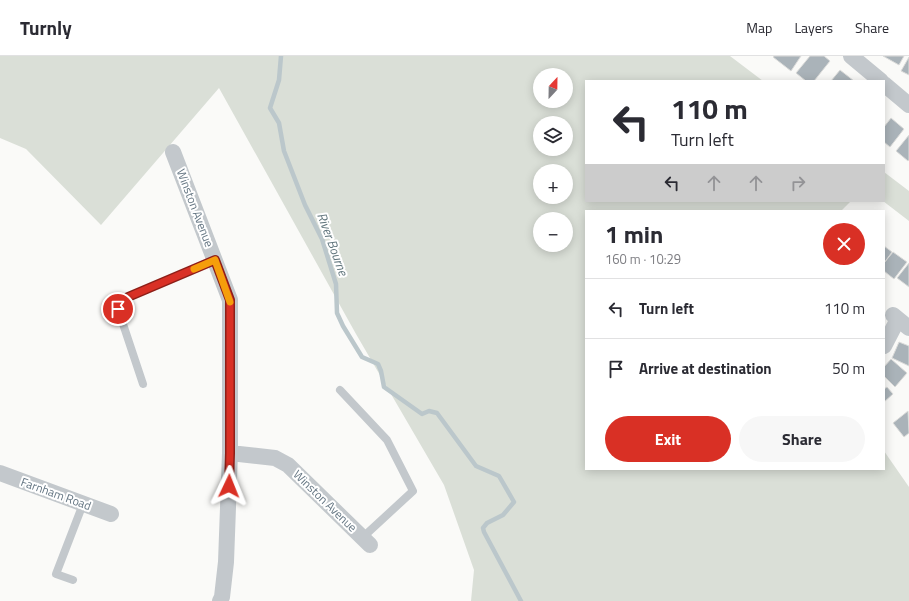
<!DOCTYPE html>
<html lang="en">
<head>
<meta charset="utf-8">
<style>
  :root { --surface:#fff; --page:#f7f7f7; --text:#2b2b33; --muted:#7c7c81; --line:#e1e1e2; --accent:#d93025 }
  body { margin:0; font-family:"Titillium Web",sans-serif; background:var(--page); color:var(--text); height:100vh; display:flex; flex-direction:column; font-size:15px; white-space:nowrap }
  * { box-sizing:border-box; margin:0 }
  p { font-size:13px; color:var(--muted) }
  .icon { flex:none; width:22px; height:22px; fill:none; stroke:currentColor; stroke-width:2; stroke-linecap:round; stroke-linejoin:round }
  .map { position:relative; flex:1; overflow:hidden }
  .details { position:absolute; left:585px; top:154px; width:300px; height:260px; display:flex; flex-direction:column; background:var(--surface); border-radius:0px; box-shadow:0 2px 10px #0003 }
  .details>* { flex:none }
  .banner { position:absolute; left:585px; top:24px; width:300px; height:122px; border-radius:0px; box-shadow:0 2px 10px #0003; background:#fff; color:var(--text); overflow:hidden }
  .needle { width:26px; rotate:22deg }
  .fabs { position:absolute; left:533px; top:12px; display:grid; gap:8px }
  .fabs a { display:grid; place-items:center; width:40px; height:40px; border-radius:50%; background:var(--surface); box-shadow:0 2px 10px #0003; font-size:20px }
  .pin { position:absolute; display:grid; place-items:center; width:34px; height:34px; color:#fff; margin:-17px; border:2px solid #fff; border-radius:50%; box-shadow:0 1px 4px #0007 }
  .me { position:absolute; width:44px; margin:-22px; rotate:2deg; stroke-linejoin:round; filter:drop-shadow(0 0 3px #0008) }
  .turn { display:flex; align-items:center; gap:14px; height:84px; padding:0 20px; font-size:18px }
  .turn .icon { width:52px; height:52px; stroke-width:2.5 }
  .turn b { display:block; font-size:28px; line-height:34px }
  .lanes { display:flex; align-items:center; height:38px; padding:0 20px; background:#0003; justify-content:center; gap:20px; direction:ltr }
  .lanes .off { opacity:.35 }
  .round { display:grid; place-items:center; flex:none; width:42px; height:42px; border-radius:21px; background:var(--page) }
  .headline { display:flex; align-items:center; justify-content:space-between; height:68px; padding:0 20px }
  h1 { font-size:24px; font-weight:700; line-height:30px }
  .action { display:flex; gap:8px; margin-top:auto; padding:8px 20px }
  .action a { flex:1; height:46px; border-radius:24px; background:var(--accent); color:#fff; font-size:16px; font-weight:700; line-height:46px; text-align:center }
  .action a+a { background:var(--page); color:var(--text) }
  ul { padding:0; list-style:none }
  li { display:flex; align-items:center; gap:12px; height:60px; padding:0 20px; border-top:1px solid var(--line) }
  li div { flex:1 }
  li b { display:block; font-size:15px }
  li em { font-style:normal }
  header { display:flex; align-items:center; gap:24px; box-sizing:border-box; height:56px; padding:0 20px; background:var(--surface); border-bottom:1px solid var(--line) }
  header strong { font-size:19px }
  nav { display:flex; gap:22px; margin-inline-start:auto; font-size:14px }
  .map>svg:first-child { display:block }
  .green { fill:#dadfd7; fill-rule:evenodd }
  .lines { fill:none; stroke-linecap:round; stroke-linejoin:round }
  .stream { stroke:#bbc7cb; stroke-width:4.5 }
  .building { fill:#aab3b9; stroke:#dcdcda }
  .lane { stroke:#c3c8cc; stroke-width:8 }
  .street { stroke:#c3c8cc; stroke-width:16 }
  .route-casing { stroke:#8d1f18; stroke-width:10 }
  .route { stroke:#d93025; stroke-width:7 }
  .slow { stroke:#f59e0b; stroke-width:7 }
  .labels { text-anchor:middle; stroke-width:4; stroke-linejoin:round; paint-order:stroke }
  .street-label { font-size:12px; fill:#657683; stroke:#fff }
  .water-label { font-size:13px; font-style:italic; fill:#60757c; stroke:#fff }
</style>
</head>
<body>
<header>
<strong>Turnly</strong>
<nav><a>Map</a><a>Layers</a><a>Share</a></nav>
</header>
<div class="map">
<svg width="909" height="545" viewBox="0 0 909 545">
  <rect width="100%" height="100%" fill="#fafaf8"/>
  <path class="green" d="M0 0H730L763 25H586V145H851L841 155H586V413H884V395L909 431V545H471L474 514 444 429 356 278 219 32 101 169 26 93 0 82ZM540 19H566V45H540ZM540 67H566V93H540ZM540 115H566V141H540ZM540 163H566V189H540Z
    M884 116 909 135V165L883 145H884Z"/>
  <g class="lines">
    <path class="stream" d="M281 0 279 24 270 52 279 67 284 95 305 149 322 183 336 228 337 257 343 270 362 301 378 308 381 315 384 331 422 358 429 355 437 357 476 410 499 420 514 446 503 459 487 467 483 472 484 476 521 545"/>
  </g>
  <path class="building" d="M774 0H801L791 15 773 1Z
    M810 0H824L830 5 814 25H806L796 17Z
    M883 0H904L899 9Z
    M909 1V19L901 15Z
    M840 14 854 25H831Z
    M891 62 904 73 890 91 884 86V71Z
    M909 79V104L908 105 896 95Z
    M884 190 892 196 884 207Z
    M893 196 907 206 894 223 884 215V207Z
    M909 207V231L897 222Z
    M899 286 909 290V310L892 302Z
    M891 303 907 317 895 331 884 320V311Z
    M887 331 893 338 884 346V333Z
    M908 355 909 377 904 381 893 367Z"/>
  <g class="lines">
    <path class="lane" d="M143 328 118 253 128 241 215 204
      M340 334 387 384 413 435 362 482
      M73 524 56 518 83 448"/>
    <path class="street" d="M851 0 881 25
      M884 28 909 49
      M173 96 230 244V397L226 506 222 541 220 545
      M893 259 909 272
      M884 290 898 263
      M230 397 275 402 288 409 370 489
      M0 417 111 458"/>
  </g>
  <g class="lines">
    <g class="route-casing">
      <path id="route" d="M118 253 128 241 215 204 230 244V397L229 430"/>
    </g>
    <use href="#route" class="route"/>
    <path class="slow" d="M194 213 215 204 230 246"/>
  </g>
  <g class="labels">
    <g class="street-label">
      <text transform="translate(195 152) rotate(69)" y="4">Winston Avenue</text>
      <text transform="translate(56 438) rotate(20)" y="4">Farnham Road</text>
      <text transform="translate(325 445) rotate(44)" y="4">Winston Avenue</text>
    </g>
    <g class="water-label">
      <text transform="translate(333 188) rotate(70)" y="5">River Bourne</text>
    </g>
  </g>
</svg>
<div class="fabs">
<a><svg class="needle" viewBox="-14 -14 28 28"><path d="M0-13l5 13h-10z" fill="#e53935"/><path d="M0 13l5-13h-10z" fill="#7c7c81"/></svg></a>
<a><svg class="icon" aria-label="layers" viewBox="0 0 24 24"><path d="M12 4l9 5-9 5-9-5zM3 14l9 5 9-5"/></svg></a>
<a>+</a>
<a>−</a>
</div>
<div class="pin" style="left:118px;top:253px;background:#d93025"><svg class="icon" aria-label="arrive" viewBox="0 0 24 24"><path d="M6 21V4h12l-3 4 3 4H6"/></svg></div>
<svg class="me" style="left:229px;top:430px" viewBox="-20 -20 40 40"><path d="M0-17L14 15 0 8-14 15z" fill="#d93025" stroke="#fff" stroke-width="4"/></svg>
<div class="banner">
<div class="turn"><svg class="icon" aria-label="left" viewBox="0 0 24 24"><path d="M17 20v-9H6M10 6l-5 5 5 5"/></svg><div><b>110 m</b>Turn left</div></div>
<div class="lanes"><svg class="icon" aria-label="left" viewBox="0 0 24 24"><path d="M17 20v-9H6M10 6l-5 5 5 5"/></svg><svg class="icon off" aria-label="ahead" viewBox="0 0 24 24"><path d="M12 20V5M6 11l6-6 6 6"/></svg><svg class="icon off" aria-label="ahead" viewBox="0 0 24 24"><path d="M12 20V5M6 11l6-6 6 6"/></svg><svg class="icon off" aria-label="right" viewBox="0 0 24 24"><path d="M7 20v-9h11M14 6l5 5-5 5"/></svg></div>
</div>
<section class="details">
<div class="headline"><div><h1>1 min</h1><p>160 m · 10:29</p></div><a class="round" style="background:#d93025;color:#fff"><svg class="icon" aria-label="close" viewBox="0 0 24 24"><path d="M6 6l12 12M18 6L6 18"/></svg></a></div>
<ul>
<li><svg class="icon" aria-label="left" viewBox="0 0 24 24"><path d="M17 20v-9H6M10 6l-5 5 5 5"/></svg><div><b>Turn left</b></div><em>110 m</em></li>
<li><svg class="icon" aria-label="arrive" viewBox="0 0 24 24"><path d="M6 21V4h12l-3 4 3 4H6"/></svg><div><b>Arrive at destination</b></div><em>50 m</em></li>
</ul>
<div class="action"><a>Exit</a><a>Share</a></div>
</section>
</div>
</body>
</html>
